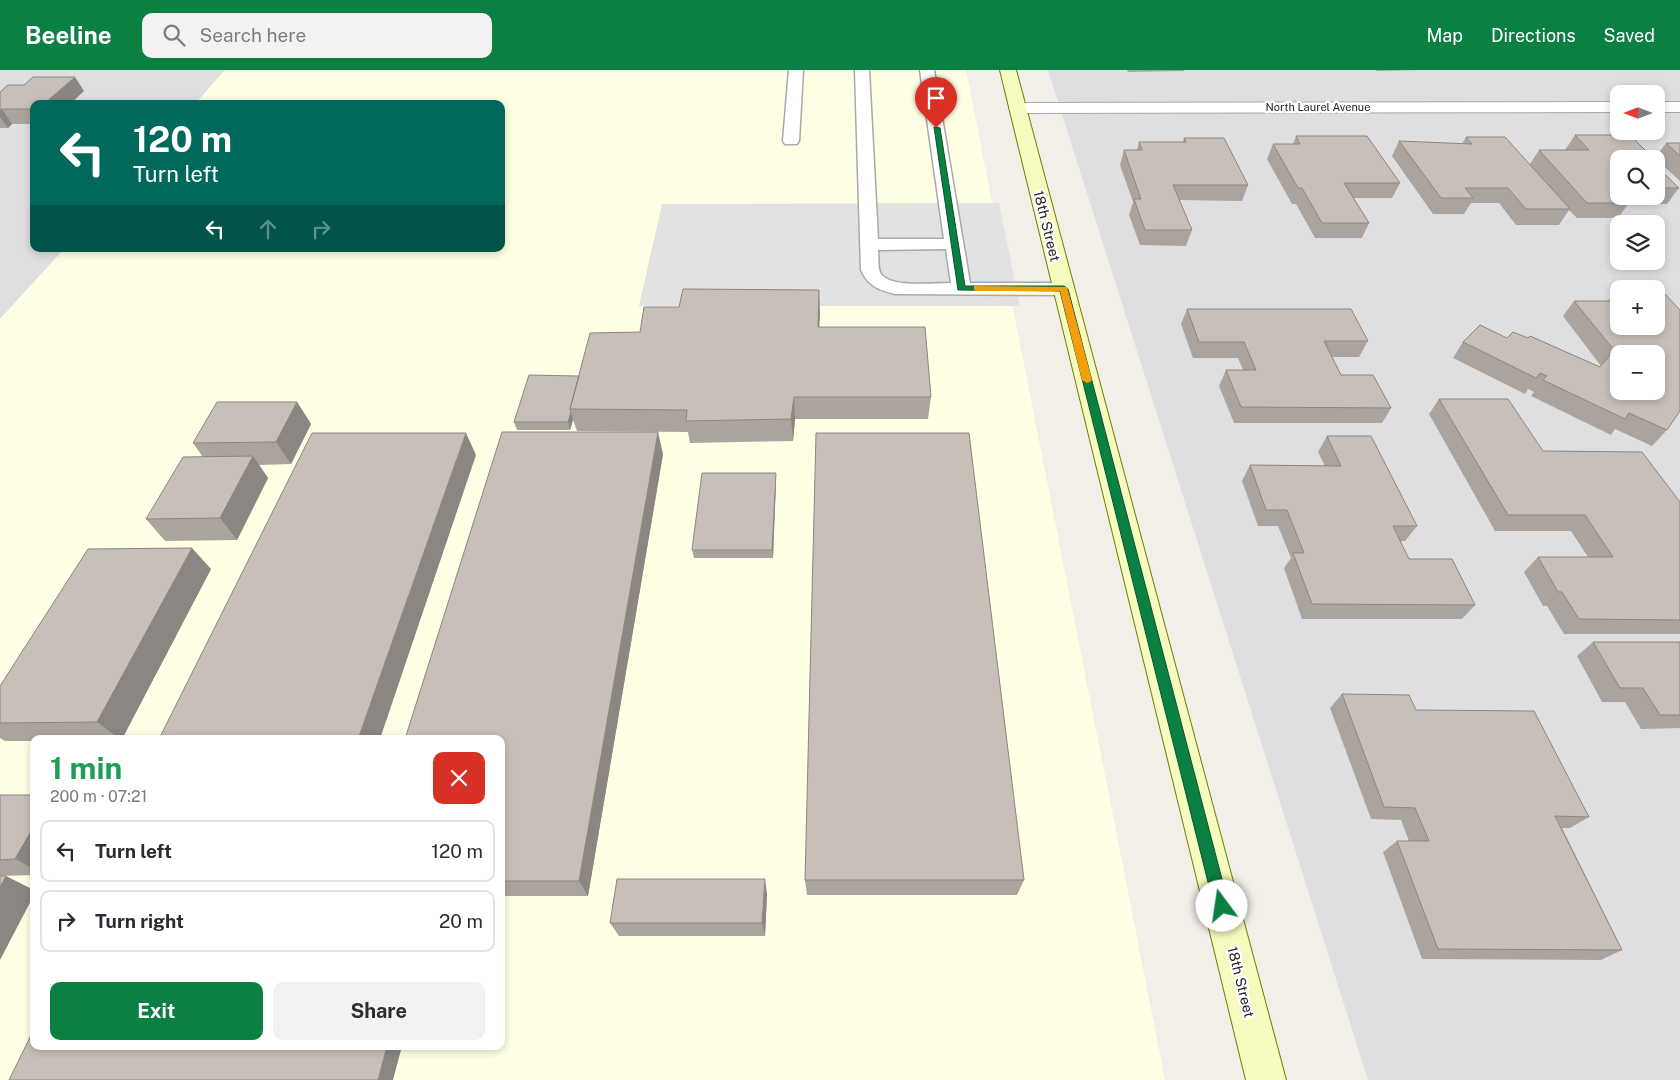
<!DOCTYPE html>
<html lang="en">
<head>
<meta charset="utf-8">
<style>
  :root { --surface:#fff; --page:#f2f2f3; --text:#2b2b33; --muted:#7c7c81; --line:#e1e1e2; --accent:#0b8043 }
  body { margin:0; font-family:"Public Sans",sans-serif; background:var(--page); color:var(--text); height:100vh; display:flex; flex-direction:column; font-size:19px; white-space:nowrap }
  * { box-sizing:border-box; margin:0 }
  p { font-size:16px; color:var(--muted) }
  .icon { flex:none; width:28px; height:28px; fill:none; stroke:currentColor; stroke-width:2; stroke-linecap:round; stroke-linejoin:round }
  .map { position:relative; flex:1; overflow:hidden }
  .drawer { position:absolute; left:30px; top:665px; width:475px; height:315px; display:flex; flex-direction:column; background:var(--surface); border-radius:10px; box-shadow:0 2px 8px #0003 }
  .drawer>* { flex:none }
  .banner { position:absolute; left:30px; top:30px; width:475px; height:152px; border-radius:10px; box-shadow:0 2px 8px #0003; background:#00695c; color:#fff; overflow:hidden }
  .needle { width:32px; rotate:270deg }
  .tools { position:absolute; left:1610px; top:15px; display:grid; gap:10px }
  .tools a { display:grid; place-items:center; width:55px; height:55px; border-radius:10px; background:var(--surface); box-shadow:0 2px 8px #0003; font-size:25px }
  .pin { position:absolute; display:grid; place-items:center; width:42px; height:42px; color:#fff; margin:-51px -21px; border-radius:50% 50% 50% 0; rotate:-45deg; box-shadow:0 0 5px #0007 }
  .pin .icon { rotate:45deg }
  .me { position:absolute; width:55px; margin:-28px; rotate:346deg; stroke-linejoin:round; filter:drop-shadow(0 0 4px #0008) }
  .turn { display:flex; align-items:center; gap:18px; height:105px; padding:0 20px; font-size:22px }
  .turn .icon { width:65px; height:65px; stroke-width:2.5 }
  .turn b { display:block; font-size:35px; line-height:42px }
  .lanes { display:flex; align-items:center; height:48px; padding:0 20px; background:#0003; justify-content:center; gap:25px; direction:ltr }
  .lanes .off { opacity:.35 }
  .round { display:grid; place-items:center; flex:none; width:52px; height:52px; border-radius:10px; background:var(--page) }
  .summary { display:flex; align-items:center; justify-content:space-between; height:85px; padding:0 20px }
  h1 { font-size:30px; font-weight:700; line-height:38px; color:#1e9e55 }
  .action { display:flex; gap:10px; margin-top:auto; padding:10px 20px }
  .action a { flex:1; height:58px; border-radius:10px; background:var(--accent); color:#fff; font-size:20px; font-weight:700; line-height:58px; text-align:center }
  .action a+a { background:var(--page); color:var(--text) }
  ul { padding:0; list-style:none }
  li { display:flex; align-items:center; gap:15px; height:62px; margin:0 10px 8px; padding:0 10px; border:2px solid var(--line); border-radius:10px }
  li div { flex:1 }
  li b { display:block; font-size:19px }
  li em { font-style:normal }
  header { display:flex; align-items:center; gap:30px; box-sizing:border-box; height:70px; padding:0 25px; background:var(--accent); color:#fff }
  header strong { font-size:24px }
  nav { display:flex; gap:28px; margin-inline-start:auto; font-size:18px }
  .search { width:350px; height:45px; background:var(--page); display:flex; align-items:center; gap:12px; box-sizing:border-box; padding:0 18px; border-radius:10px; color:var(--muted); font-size:19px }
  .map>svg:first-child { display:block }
  .residential { fill:#e0dfdf; fill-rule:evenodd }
  .education { fill:#ffffe5; fill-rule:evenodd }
  .parking { fill:#e2e2e2 }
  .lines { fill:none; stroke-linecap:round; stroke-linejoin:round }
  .lane-casing { stroke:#a9a9a9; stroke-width:3 }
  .street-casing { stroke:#a9a9a9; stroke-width:2 }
  .secondary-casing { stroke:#707d05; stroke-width:2 }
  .lane { fill:#fff; fill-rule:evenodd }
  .street { fill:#fff; fill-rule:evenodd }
  .secondary { fill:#f7fabf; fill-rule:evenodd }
  .wall { fill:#aba49e }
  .shaded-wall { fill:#8b8681 }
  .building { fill:#c7bfb8; stroke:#8b8681; fill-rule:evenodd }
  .route { fill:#0b8043; stroke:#07532c }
  .slow { fill:#f59e0b }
  .labels { text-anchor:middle; stroke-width:4.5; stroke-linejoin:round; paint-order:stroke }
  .far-street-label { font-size:11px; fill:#222; stroke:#fff }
  .street-label { font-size:14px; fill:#222; stroke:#fff }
</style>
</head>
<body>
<header>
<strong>Beeline</strong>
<div class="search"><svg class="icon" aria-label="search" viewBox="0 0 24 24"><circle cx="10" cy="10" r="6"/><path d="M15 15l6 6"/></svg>Search here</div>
<nav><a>Map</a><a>Directions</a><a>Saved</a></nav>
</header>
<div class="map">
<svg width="1680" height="1010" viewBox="0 0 1680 1010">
  <rect width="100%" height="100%" fill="#f2efe9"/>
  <path class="residential" d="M0 0H225L195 34H34V179H64L0 249Z
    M1048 0H1680V1010H1368ZM1619 24H1656V61H1619ZM1619 89H1656V126H1619ZM1619 154H1656V191H1619ZM1619 219H1656V256H1619ZM1619 284H1656V321H1619Z"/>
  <path class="education" d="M225 0H966L1165 1010H0V249L64 179H501V34H195ZM34 669H501V976H34Z"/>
  <path class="parking" d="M999 133 1020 236H639L662 134Z"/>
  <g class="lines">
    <g class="lane-casing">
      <path id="lane" d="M789 0H803L799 71 797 74H785L783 71Z
        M855 0H869L878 169H944L920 0H934L970 213H1064L1071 215 1073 219 1071 223 1064 225 895 224C879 220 868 216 861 200ZM946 179 951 213C935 213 891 218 881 204 877 198 879 187 878 180Z"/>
    </g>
    <g class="street-casing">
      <path id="street" d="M1619 32V42L1017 43 1011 42 1009 38 1011 34 1017 33Z
        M1656 32H1680V42H1656Z"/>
    </g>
    <g class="secondary-casing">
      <path id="secondary" d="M1000 0H1016L1286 1010H1246Z"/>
    </g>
    <use href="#lane" class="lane"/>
    <use href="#street" class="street"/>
    <use href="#secondary" class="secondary"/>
  </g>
  <path class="wall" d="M1127 0H1184V1L1128 2Z
    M1375 0H1426L1376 1Z
    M84 21 34 34V54H12L8 58H0V22Z
    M1575 65 1619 89V126H1656V91L1659 94 1657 97 1679 118 1667 134 1629 133 1618 148H1577L1569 140 1559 155H1516L1499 133H1471L1464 144H1433L1392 86 1399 71 1462 74 1466 67 1530 94 1539 80H1565Z
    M1296 66 1400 113 1392 128H1354L1369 153 1362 168H1315L1296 134H1292L1267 89 1273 74H1293Z
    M1184 68 1248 115 1242 131 1179 130 1192 160 1186 176 1140 175 1129 145 1133 132 1120 95 1124 80H1137L1139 72H1183Z
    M1666 73H1680V111L1655 88Z
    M1614 223H1619V256L1667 360 1652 376 1615 359 1611 365 1531 326 1534 322 1528 319 1525 324 1453 288 1463 272 1507 268H1528L1600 297 1601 296 1563 246 1574 231H1608Z
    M1187 239 1368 271 1359 287H1332L1341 305 1391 338 1382 353H1234L1219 316 1226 300H1243L1238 288H1193L1181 254Z
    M820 242 819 257 931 327 928 349H795L793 371 690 373 688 362 577 361 573 350 570 360H517L514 352 640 262Z
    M1439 329 1543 381 1680 432V564H1564L1547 536H1543L1524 502 1538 487H1588L1571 461H1495L1429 344Z
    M297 332 311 354 291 394 259 395 268 408 237 470 165 471 146 449 203 387 193 373Z
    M1327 366 1417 456 1405 471H1400L1409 489 1475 535 1462 549H1302L1284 498 1291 488 1278 456H1258L1242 411 1250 395 1325 396 1318 382Z
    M663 384 588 826H501V669Z
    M776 411 773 488H694L692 480Z
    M211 499 122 669H34V671H5L0 668V616Z
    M1593 572H1680V658L1641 659 1625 632H1602L1577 586Z
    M1342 624 1416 640 1589 747 1570 758H1562L1622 880 1601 890 1422 889 1383 782 1397 771H1409L1401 750 1371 749 1330 638Z
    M0 725H34V805L0 806Z
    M805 810H1024L1017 825H807Z
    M767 824 765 866H619L610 853Z"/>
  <path class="shaded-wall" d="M75 7 84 21 70 34H44Z
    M2 39 12 54 8 58 0 47V40Z
    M819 220 820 242 818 279V257Z
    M794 327 795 349 793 371 791 349Z
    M297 332 311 354 291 394 276 372Z
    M571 342 573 350 570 360 568 352Z
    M658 362 663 384 588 826 579 811Z
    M466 363 476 385 380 669H358Z
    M253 386 268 408 237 470 220 448Z
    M776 403V411L773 488 772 480Z
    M192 478 211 499 122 669H120L97 652Z
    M34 756V799L15 789Z
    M6 806 34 820V825L0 890V817Z
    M765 809 767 824 765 866 762 853Z
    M387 976H402L393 1010H378Z"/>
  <path class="building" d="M33 7H75L44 34H34V39H2L0 40V22L8 15H24Z
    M1575 65H1630L1654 89H1619V118H1615L1619 122V126H1623L1629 133H1587L1539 80H1589Z
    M1296 66H1367L1400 113H1344L1369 153H1322L1302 118H1298L1273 74H1300Z
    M1466 67H1505L1570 139H1526L1508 118H1465L1473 128H1441L1399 71 1472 74Z
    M1184 68H1224L1248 115H1173L1192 160H1145L1134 129H1141L1124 80H1142L1139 72H1186Z
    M1666 73H1680V86Z
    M1656 96 1679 118H1656Z
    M683 219 819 220 818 257H925L931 327H794L791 349 686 351 687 340 570 339 590 263 640 262 644 237H679Z
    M1614 223H1619V228Z
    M1656 223H1664L1680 240V341L1667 360 1629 343 1625 349 1543 310 1547 306 1540 303 1536 308 1463 272 1480 255 1507 268 1513 262 1528 268 1530 266 1600 297 1614 280 1574 231H1619V256H1656ZM1619 284H1656V321H1619Z
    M1187 239H1351L1368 271H1324L1341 305H1373L1391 338 1241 337 1226 300H1256L1244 272H1199Z
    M529 305 579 306 570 339 571 342 568 352H514Z
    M1439 329H1508L1543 381 1642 382 1680 432V550L1579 549 1562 522H1558L1538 487H1613L1585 445H1508Z
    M217 332H297L276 372 193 373Z
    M502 362H658L579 811H501V669H405Z
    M312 363H466L358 669H159Z
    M816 363H969L1024 810H805Z
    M1327 366H1371L1417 456H1393L1409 489H1452L1475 535 1312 534 1293 483H1304L1287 440H1266L1250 395 1341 396Z
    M253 386 220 448 146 449 183 387Z
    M702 403H776L772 480H692Z
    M192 478 97 652 0 653V616L88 479Z
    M1593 572H1680V645H1660L1643 618H1620Z
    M1342 624 1409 625 1416 640 1534 641 1589 747 1555 746 1622 880 1438 879 1397 771H1429L1415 738 1384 737Z
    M0 725H34V756L15 789 0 790Z
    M0 806H6L0 817Z
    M617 809H765L762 853H610Z
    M34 959V976H387L378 1010H9Z"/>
  <path class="route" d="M934 57 940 58 965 216H1064L1068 219 1229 836 1227 841 1222 844 1216 841 1214 836 1060 221 958 220Z"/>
  <path class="slow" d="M974 216 1067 217 1092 310 1090 312 1087 313 1082 310 1060 221H977L974 220Z"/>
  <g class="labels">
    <g class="far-street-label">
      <text x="1318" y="41">North Laurel Avenue</text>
    </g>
    <g class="street-label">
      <text transform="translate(1047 156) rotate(76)" y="5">18th Street</text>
      <text transform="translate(1241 912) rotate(76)" y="5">18th Street</text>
    </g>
  </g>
</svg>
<div class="tools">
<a><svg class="needle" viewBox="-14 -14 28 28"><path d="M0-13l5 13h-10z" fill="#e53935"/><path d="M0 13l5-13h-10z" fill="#7c7c81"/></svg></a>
<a><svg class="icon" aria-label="search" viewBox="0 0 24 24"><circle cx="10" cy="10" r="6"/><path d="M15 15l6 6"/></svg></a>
<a><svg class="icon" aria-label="layers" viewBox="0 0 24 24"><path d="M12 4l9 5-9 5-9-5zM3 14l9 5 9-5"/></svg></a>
<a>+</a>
<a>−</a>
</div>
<div class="pin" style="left:936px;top:58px;background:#d93025"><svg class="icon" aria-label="arrive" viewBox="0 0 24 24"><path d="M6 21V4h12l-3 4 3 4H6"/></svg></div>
<svg class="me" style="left:1222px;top:836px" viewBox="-20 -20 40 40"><circle r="19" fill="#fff"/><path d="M0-13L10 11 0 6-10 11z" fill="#0b8043"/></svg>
<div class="banner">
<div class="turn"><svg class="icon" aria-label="left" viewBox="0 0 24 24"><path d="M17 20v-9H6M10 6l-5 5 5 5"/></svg><div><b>120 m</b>Turn left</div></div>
<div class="lanes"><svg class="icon" aria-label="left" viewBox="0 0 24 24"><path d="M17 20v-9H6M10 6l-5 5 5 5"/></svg><svg class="icon off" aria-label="ahead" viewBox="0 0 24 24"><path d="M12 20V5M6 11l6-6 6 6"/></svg><svg class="icon off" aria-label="right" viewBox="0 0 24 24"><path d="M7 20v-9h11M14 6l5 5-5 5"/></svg></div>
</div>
<section class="drawer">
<div class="summary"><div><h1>1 min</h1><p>200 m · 07:21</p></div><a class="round" style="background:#d93025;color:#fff"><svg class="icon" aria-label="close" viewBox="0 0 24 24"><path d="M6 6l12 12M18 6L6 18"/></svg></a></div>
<ul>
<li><svg class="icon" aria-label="left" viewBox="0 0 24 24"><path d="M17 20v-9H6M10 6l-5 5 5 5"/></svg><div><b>Turn left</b></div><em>120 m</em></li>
<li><svg class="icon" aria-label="right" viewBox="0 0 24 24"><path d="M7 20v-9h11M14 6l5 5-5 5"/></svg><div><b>Turn right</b></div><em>20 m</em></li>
</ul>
<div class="action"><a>Exit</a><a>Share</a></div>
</section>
</div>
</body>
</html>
